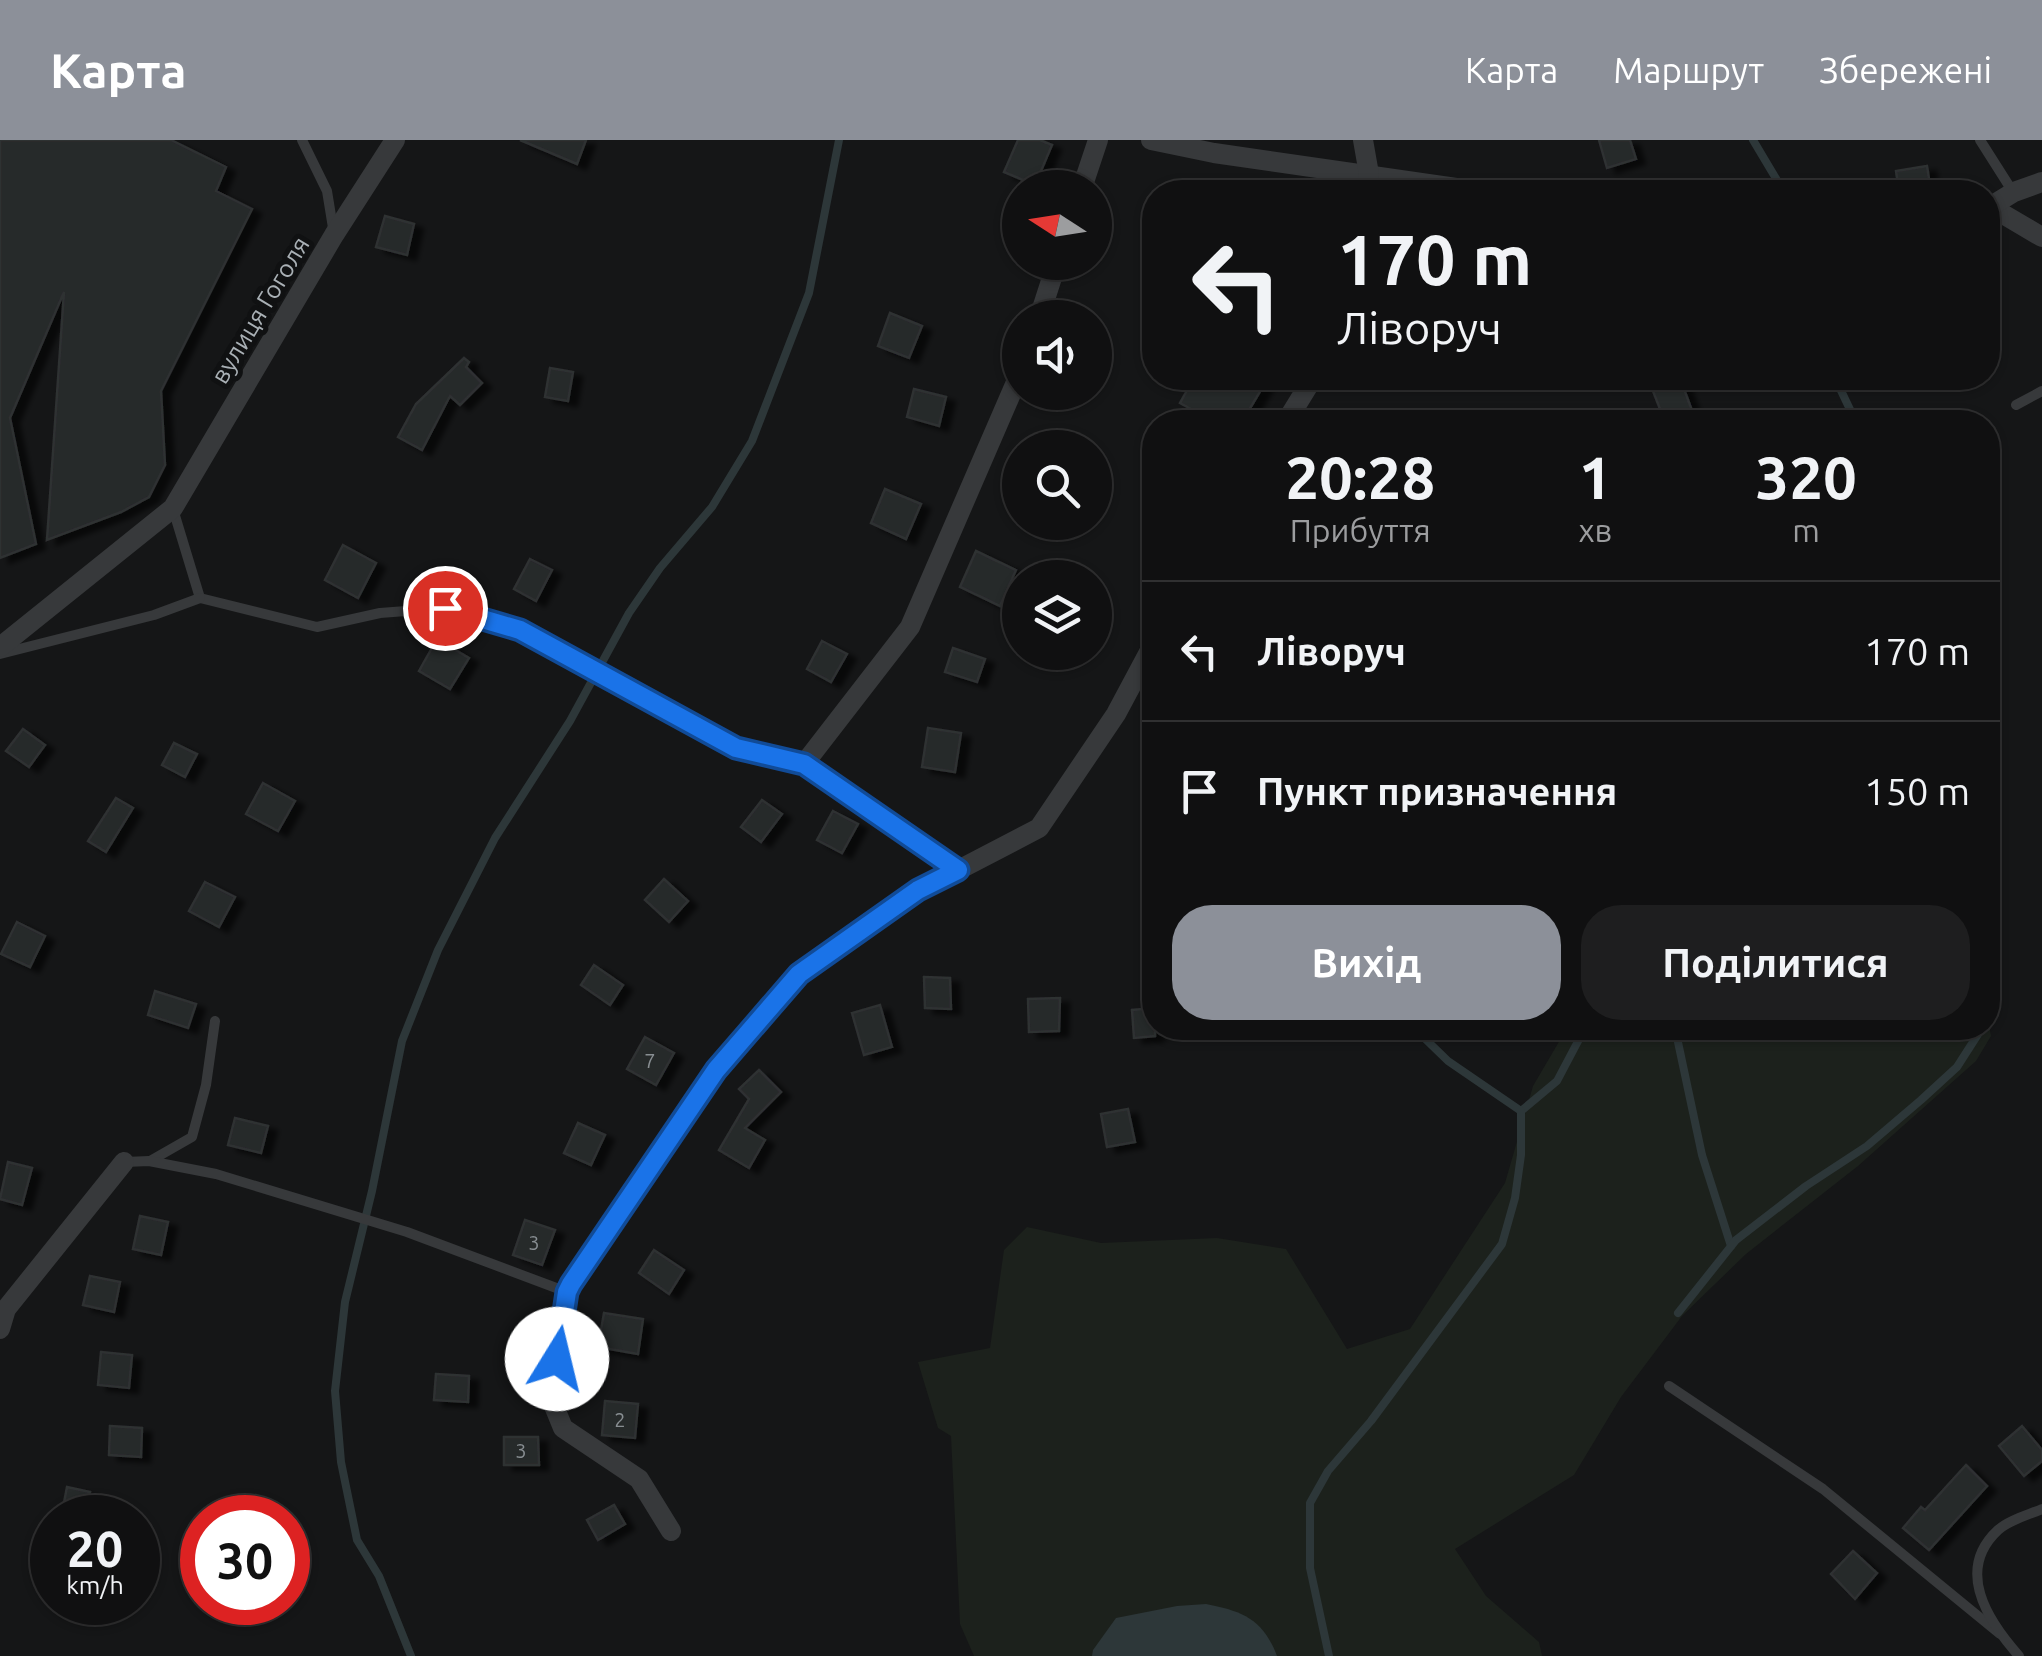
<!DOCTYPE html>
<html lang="uk">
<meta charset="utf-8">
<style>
:root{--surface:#101011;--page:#1e1e1f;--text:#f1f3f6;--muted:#9c9d9f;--line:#303031;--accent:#8c9099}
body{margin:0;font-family:Ubuntu,sans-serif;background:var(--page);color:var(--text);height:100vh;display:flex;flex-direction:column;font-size:38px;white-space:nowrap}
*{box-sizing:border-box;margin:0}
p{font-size:32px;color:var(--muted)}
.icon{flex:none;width:55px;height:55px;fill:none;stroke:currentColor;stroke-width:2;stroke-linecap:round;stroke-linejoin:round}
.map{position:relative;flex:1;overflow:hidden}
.sheet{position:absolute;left:1142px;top:270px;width:858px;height:630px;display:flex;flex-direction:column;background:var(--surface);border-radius:40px;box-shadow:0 2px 8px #0004,0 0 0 2px var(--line)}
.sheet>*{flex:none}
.hud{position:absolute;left:1142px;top:40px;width:858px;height:210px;border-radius:40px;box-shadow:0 2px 8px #0004,0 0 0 2px var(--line);background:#101011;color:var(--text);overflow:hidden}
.needle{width:65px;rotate:282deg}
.buttons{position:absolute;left:1002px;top:30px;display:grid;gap:20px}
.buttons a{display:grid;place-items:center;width:110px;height:110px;border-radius:50%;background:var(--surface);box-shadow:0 2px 8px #0004,0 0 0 2px var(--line);font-size:50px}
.speed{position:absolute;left:30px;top:1355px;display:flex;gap:20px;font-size:50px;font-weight:700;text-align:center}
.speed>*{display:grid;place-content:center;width:130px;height:130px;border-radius:50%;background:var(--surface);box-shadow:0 2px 8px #0004,0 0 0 2px var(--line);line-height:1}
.speed small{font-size:25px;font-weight:400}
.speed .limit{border:15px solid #d22;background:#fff;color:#111}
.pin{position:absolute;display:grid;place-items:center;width:85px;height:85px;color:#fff;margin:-42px;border:5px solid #fff;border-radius:50%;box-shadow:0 2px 10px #0007}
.me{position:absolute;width:110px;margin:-55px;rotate:9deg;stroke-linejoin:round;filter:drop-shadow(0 0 8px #0008)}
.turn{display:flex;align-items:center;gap:35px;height:210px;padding:0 30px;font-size:45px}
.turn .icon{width:130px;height:130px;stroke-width:2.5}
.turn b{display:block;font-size:70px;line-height:85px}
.eta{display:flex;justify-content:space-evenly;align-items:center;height:170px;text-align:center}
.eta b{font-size:60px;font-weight:700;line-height:70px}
.primary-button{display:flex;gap:20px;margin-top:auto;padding:20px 30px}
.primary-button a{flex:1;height:115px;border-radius:40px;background:var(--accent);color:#fff;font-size:40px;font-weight:700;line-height:115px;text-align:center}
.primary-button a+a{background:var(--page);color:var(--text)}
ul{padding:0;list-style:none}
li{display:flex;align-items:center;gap:30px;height:140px;padding:0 30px;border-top:2px solid var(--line)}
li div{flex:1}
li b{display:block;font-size:38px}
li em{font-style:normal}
header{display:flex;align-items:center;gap:60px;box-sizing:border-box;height:140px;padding:0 50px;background:var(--accent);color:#fff}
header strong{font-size:48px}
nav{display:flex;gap:55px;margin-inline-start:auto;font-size:35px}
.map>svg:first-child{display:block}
</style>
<header>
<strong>Карта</strong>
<nav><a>Карта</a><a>Маршрут</a><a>Збережені</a></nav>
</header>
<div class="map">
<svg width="2042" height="1516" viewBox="0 0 2042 1516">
<defs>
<filter id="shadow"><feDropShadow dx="9" dy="5" stdDeviation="2.5" flood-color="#0009"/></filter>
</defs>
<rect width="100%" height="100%" fill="#151617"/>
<polygon fill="#1c211c" points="1988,879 1991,896 1976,921 1858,1026 1746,1114 1682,1176 1621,1257 1574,1335 1455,1409 1486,1456 1539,1502 1542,1516 974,1516 960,1484 951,1296 938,1288 918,1222 990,1208 1004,1110 1027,1087 1101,1103 1217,1098 1286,1109 1347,1209 1410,1189 1505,1043 1533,946 1567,888 1988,888"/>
<path fill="#2d3739" d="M1206 1464C1242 1471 1263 1479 1277 1516H1092L1093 1510 1116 1478 1177 1466Z"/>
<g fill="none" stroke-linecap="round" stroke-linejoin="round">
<g stroke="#2d3739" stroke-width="8">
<polyline points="1753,0 1784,52"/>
<polyline points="1835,238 1856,282"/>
<polyline points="1675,888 1702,1015 1731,1106"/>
<polyline points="1521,971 1557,941 1585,888"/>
<polyline points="1678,1173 1736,1100 1806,1046 1867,1006 1921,960 1957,927 1982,888"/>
<polyline points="411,1516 379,1436 357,1400 341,1322 335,1251 345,1162 372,1051 402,901 438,810 495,698 570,581 629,473 660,428 712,367 752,301 809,153 839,0"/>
<polyline points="1329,1516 1310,1428 1310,1363 1328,1331 1371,1281 1502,1104 1515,1058 1521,1015 1521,971 1448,921 1414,888"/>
</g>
</g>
<g fill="#28292b" stroke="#2f3032" stroke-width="2.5" filter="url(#shadow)">
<polygon points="0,0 171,0 226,27 216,51 252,69 161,251 165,325 149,357 121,372 47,400 64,152 10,278 36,404 0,418"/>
<polygon points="520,0 586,0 577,24"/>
<polygon points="1018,0 1040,0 1052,5 1035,45 1004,32"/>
<polygon points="1599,0 1630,0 1636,19 1607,28"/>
<polygon points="1927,26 1931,52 1899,52 1896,31"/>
<polygon points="385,76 414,84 407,115 376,107"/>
<polygon points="890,173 922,186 909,218 878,206"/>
<polygon points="464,218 469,222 466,227 482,243 460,265 450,256 422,310 398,297 416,264"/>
<polygon points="550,228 573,232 568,261 545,257"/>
<polygon points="1194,238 1268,238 1242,282 1215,282 1180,263"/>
<polygon points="1681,241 1694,276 1676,282 1665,282 1653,251"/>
<polygon points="914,249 946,257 939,286 907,277"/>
<polygon points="885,349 921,364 906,399 871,383"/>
<polygon points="343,405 376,423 358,458 325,440"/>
<polygon points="976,411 1016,430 1000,466 960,447"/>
<polygon points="530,419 552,430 536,461 514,449"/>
<polygon points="437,499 469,518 450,549 419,531"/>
<polygon points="822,501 847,514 831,542 807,529"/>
<polygon points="953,508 985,519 977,542 945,532"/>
<polygon points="928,588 961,593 955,632 922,627"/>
<polygon points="23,589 45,605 29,627 6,611"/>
<polygon points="174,603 197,614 185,637 162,625"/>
<polygon points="263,643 295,661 278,691 246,674"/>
<polygon points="116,658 133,668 106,712 88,701"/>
<polygon points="762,660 782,674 761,702 741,687"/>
<polygon points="833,671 858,684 842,713 817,700"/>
<polygon points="664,739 688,761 669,782 645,760"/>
<polygon points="205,742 235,757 219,787 189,771"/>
<polygon points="17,782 45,796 30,827 1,814"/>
<polygon points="594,825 623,845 610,865 581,845"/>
<polygon points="924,837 950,838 951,869 925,868"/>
<polygon points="155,851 196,864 188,888 148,875"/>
<polygon points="1060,858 1059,891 1029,892 1028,859"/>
<polygon points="880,865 892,907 864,915 852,873"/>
<polygon points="1155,868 1155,896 1134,898 1132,870"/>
<polygon points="645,897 674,913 656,945 627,929"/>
<polygon points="759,930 781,952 745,988 765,1000 749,1028 719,1010 749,959 739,949"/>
<polygon points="1128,969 1135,1002 1107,1007 1101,974"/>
<polygon points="235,978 268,986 261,1013 228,1005"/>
<polygon points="578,983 605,995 591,1025 564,1013"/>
<polygon points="8,1022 32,1028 22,1065 0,1059"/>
<polygon points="140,1076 168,1082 161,1115 133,1109"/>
<polygon points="525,1080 555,1090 542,1125 513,1115"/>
<polygon points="654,1110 684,1130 669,1154 639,1133"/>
<polygon points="90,1136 120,1142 114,1172 83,1165"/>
<polygon points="604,1173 643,1179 638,1214 598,1207"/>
<polygon points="101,1212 132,1215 129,1248 98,1245"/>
<polygon points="436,1234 469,1236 468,1262 434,1260"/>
<polygon points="605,1261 638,1264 635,1298 602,1295"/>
<polygon points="110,1286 142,1288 141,1317 109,1315"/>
<polygon points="2022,1286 2042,1310 2042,1321 2024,1336 1999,1306"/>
<polygon points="504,1297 538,1297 539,1325 504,1325"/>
<polygon points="1966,1325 1987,1346 1929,1410 1903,1388 1921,1367 1925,1370"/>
<polygon points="67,1347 90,1352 84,1378 61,1378"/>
<polygon points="614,1365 625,1384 598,1400 587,1380"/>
<polygon points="1853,1411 1877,1433 1855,1459 1831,1434"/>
</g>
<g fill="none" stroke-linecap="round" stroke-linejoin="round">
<g stroke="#37393b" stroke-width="10">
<polyline points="302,0 327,51 334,94"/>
<polyline points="1980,0 2013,52"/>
<polyline points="2016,265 2042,251"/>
<polyline points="173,369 200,458 317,487 380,473 445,468 519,490 736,608 804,624 957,729"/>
<polyline points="0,514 154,475 200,458"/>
<polyline points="150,1021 192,997 206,945 215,881"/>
<polyline points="125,1022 149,1021 216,1034 407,1092 567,1152"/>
<polyline points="1669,1246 1823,1349 2000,1494"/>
<path d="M2019 1516C1987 1480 1955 1430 1998 1390 2009 1380 2028 1375 2042 1369"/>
</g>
<g stroke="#37393b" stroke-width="20">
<polyline points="1151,0 1214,13 1484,52"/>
<polyline points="1363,0 1369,34 1366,52"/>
<polyline points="1082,48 1098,0"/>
<polyline points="1991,67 2042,97"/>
<polyline points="1988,68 2014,52 2042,42"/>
<polyline points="1039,178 1057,122"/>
<polyline points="1286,282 1313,238"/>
<polyline points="0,507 173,368 334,95 395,0"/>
<polyline points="804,624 910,487 1020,233"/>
<polyline points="0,1189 6,1169 124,1022"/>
<polyline points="671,1391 639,1339 563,1288 554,1266 567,1152 642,1036 716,931 799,834 918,751 1039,688 1116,574 1155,501"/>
</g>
</g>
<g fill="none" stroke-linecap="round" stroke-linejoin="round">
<g stroke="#114b97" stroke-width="25">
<polyline id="route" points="445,468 520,490 736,608 804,624 958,730 918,750 799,834 716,930 571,1144 567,1152 557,1219"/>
</g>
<use href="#route" stroke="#1a73e8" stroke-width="18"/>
</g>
<g text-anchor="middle" stroke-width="10" stroke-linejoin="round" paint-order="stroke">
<g font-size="20" fill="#888e92">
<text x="650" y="928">7</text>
<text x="534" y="1110">3</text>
<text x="620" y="1287">2</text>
<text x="521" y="1318">3</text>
</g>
<g font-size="25" fill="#a9b0b5" stroke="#101112">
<text transform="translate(260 170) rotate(-59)" y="9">вулиця Гоголя</text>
</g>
</g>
</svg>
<div class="buttons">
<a><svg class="needle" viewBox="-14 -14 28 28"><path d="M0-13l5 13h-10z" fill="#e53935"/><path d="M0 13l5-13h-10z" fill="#9c9d9f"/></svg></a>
<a><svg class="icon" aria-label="sound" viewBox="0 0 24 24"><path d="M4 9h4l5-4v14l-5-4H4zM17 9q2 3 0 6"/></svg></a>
<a><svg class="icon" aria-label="search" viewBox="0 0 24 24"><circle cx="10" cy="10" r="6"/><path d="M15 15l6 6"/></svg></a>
<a><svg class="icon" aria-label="layers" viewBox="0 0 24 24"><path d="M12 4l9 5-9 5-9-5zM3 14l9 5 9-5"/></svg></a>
</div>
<div class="speed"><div>20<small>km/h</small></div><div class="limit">30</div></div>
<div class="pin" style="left:445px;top:468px;background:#d93025"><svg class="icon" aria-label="arrive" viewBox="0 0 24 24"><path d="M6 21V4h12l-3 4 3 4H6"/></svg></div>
<svg class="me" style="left:557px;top:1219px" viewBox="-20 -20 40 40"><circle r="19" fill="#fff"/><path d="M0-13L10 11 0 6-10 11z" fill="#1a73e8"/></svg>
<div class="hud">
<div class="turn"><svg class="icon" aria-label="left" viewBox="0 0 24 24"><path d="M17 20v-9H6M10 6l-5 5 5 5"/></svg><div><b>170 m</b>Ліворуч</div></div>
</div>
<section class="sheet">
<div class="eta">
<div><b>20:28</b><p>Прибуття</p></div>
<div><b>1</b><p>хв</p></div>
<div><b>320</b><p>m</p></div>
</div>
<ul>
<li><svg class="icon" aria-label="left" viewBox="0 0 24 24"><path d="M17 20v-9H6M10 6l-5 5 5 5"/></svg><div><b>Ліворуч</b></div><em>170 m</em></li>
<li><svg class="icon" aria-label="arrive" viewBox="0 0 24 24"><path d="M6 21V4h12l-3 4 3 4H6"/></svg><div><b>Пункт призначення</b></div><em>150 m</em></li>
</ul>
<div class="primary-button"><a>Вихід</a><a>Поділитися</a></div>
</section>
</div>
